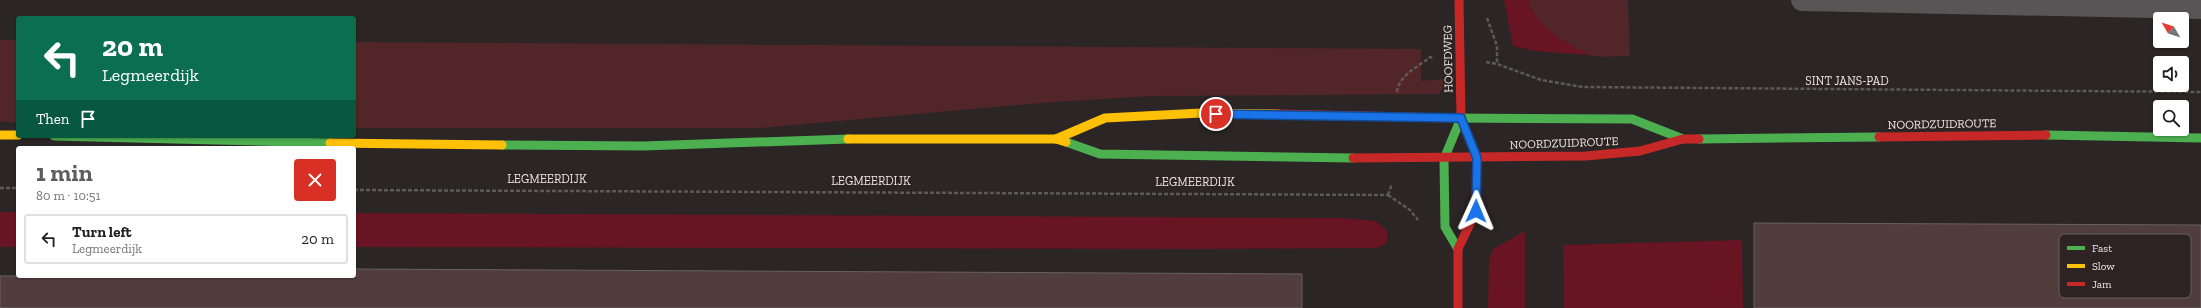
<!DOCTYPE html>
<meta charset="utf-8">
<style>
:root{--surface:#fff;--page:#f2f2f2;--text:#202124;--muted:#757577;--line:#e0e0e0;--accent:#5e5c5d}
body{margin:0;font-family:"Zilla Slab",serif;background:var(--page);color:var(--text);height:100vh;display:flex;flex-direction:column;font-size:15px;white-space:nowrap}
*{box-sizing:border-box;margin:0}
p{font-size:13px;color:var(--muted)}
.icon{flex:none;width:22px;height:22px;fill:none;stroke:currentColor;stroke-width:2;stroke-linecap:round;stroke-linejoin:round}
.map{position:relative;flex:1;overflow:hidden}
.drawer{position:absolute;left:16px;top:146px;width:340px;height:132px;display:flex;flex-direction:column;background:var(--surface);border-radius:4px;box-shadow:0 1px 3px #0004}
.drawer>*{flex:none}
.hud{position:absolute;left:16px;top:16px;width:340px;height:122px;border-radius:4px;box-shadow:0 1px 3px #0004;background:#0b6e4f;color:#fff;overflow:hidden}
.needle{width:26px;rotate:309deg}
.buttons{position:absolute;left:2153px;top:12px;display:grid;gap:8px}
.buttons a{display:grid;place-items:center;width:36px;height:36px;border-radius:4px;background:var(--surface);box-shadow:0 1px 3px #0004;font-size:20px}
.pin{position:absolute;display:grid;place-items:center;width:34px;height:34px;color:#fff;margin:-17px;border:2px solid #fff;border-radius:50%;box-shadow:0 1px 4px #0007}
.me{position:absolute;width:44px;margin:-22px;rotate:1deg;stroke-linejoin:round;filter:drop-shadow(0 0 3px #0008)}
.turn{display:flex;align-items:center;gap:14px;height:84px;padding:0 20px;font-size:18px}
.turn .icon{width:52px;height:52px;stroke-width:2.5}
.turn b{display:block;font-size:28px;line-height:34px}
.then{display:flex;align-items:center;height:38px;padding:0 20px;background:#0003;gap:8px;font-size:15px}
.round{display:grid;place-items:center;flex:none;width:42px;height:42px;border-radius:4px;background:var(--page)}
.headline{display:flex;align-items:center;justify-content:space-between;height:68px;padding:0 20px}
h1{font-size:24px;font-weight:700;line-height:30px;color:var(--accent)}
ul{padding:0;list-style:none}
li{display:flex;align-items:center;gap:12px;height:50px;margin:0 8px 6px;padding:0 12px;border:2px solid var(--line);border-radius:4px}
li div{flex:1}
li b{display:block;font-size:15px}
li em{font-style:normal}
.map>svg:first-child{display:block}
</style>
<div class="map">
<svg width="2201" height="308" viewBox="0 0 2201 308">
<rect width="100%" height="100%" fill="#2b2525"/>
<g fill="#522528">
<path d="M1528 0H1628L1630 56C1617 56 1601 58 1589 55 1565 48 1535 24 1528 0Z"/>
<polygon points="0,40 18,40 18,123 0,121"/>
<polygon points="354,42 1421,49 1421,81 1443,79 1443,87 1439,94 1152,96 1041,103 760,128 354,128"/>
</g>
<g fill="#691422">
<path d="M1504 0H1528C1536 27 1566 44 1590 55L1535 51 1513 46Z"/>
<rect x="0" y="212" width="18" height="35"/>
<polygon points="354,213 1339,218 1376,221 1387,231 1387,243 1377,248 1194,249 354,247"/>
<polygon points="1525,231 1525,308 1488,308 1489,260 1493,249"/>
<polygon points="1742,240 1743,308 1564,308 1563,245"/>
</g>
<g fill="#513c3e" stroke="#676262">
<polygon points="1754,223 2201,225 2201,308 1754,308"/>
<polygon points="354,269 1302,274 1302,308 0,308 0,276 354,276"/>
</g>
<g fill="none" stroke-linecap="round" stroke-linejoin="round">
<g stroke="#5c5959" stroke-width="2.5" stroke-dasharray="4 2" stroke-linecap="butt">
<polyline points="1487,18 1497,46 1497,64"/>
<polyline points="1486,62 1497,64 1541,80 1583,87 2201,92"/>
<path d="M1397 92C1398 76 1418 67 1430 57L1433 58"/>
<polyline points="0,188 18,188"/>
<polyline points="354,190 1388,195"/>
<polyline points="1388,195 1392,184"/>
<polyline points="1388,195 1410,210 1418,220"/>
</g>
<polyline stroke="#575555" stroke-width="22" points="1802,0 2201,8"/>
<g stroke="#4caf50" stroke-width="9">
<polyline points="1450,118 1632,119 1683,139"/>
<polyline points="2046,135 2201,138"/>
<polyline points="54,136 330,143"/>
<polyline points="1699,139 1879,137"/>
<polyline points="1066,142 1100,154 1353,158"/>
<polyline points="502,145 643,146 848,139"/>
<polyline points="1458,249 1445,227 1444,159 1461,118"/>
</g>
<g stroke="#ffc107" stroke-width="9">
<polyline points="0,135 18,135"/>
<polyline points="848,139 1056,139 1066,142"/>
<polyline points="1056,139 1105,118 1201,113 1278,114"/>
<polyline points="330,143 502,145"/>
</g>
<g stroke="#c62828" stroke-width="9">
<polyline points="1278,114 1450,118"/>
<polyline points="1879,137 2046,135"/>
<polyline points="1353,158 1586,156 1640,151 1683,139 1699,139"/>
<polyline points="1458,308 1458,249 1476,211 1477,158 1461,118 1459,0"/>
</g>
</g>
<g fill="none" stroke-linecap="round" stroke-linejoin="round">
<g stroke="#114b97" stroke-width="10">
<polyline id="route" points="1216,114 1461,118 1477,158 1476,211"/>
</g>
<use href="#route" stroke="#1a73e8" stroke-width="7"/>
</g>
<g text-anchor="middle" stroke-width="3.5" stroke-linejoin="round" paint-order="stroke">
<g font-size="12" fill="#eee7e7" stroke="#2d2323">
<text transform="translate(1448 59) rotate(-91)" y="4">HOOFDWEG</text>
<text x="1847" y="85">SINT JANS-PAD</text>
<text transform="translate(1942 124) rotate(-1)" y="4">NOORDZUIDROUTE</text>
<text transform="translate(1564 143) rotate(-2)" y="4">NOORDZUIDROUTE</text>
<text x="547" y="183">LEGMEERDIJK</text>
<text x="871" y="185">LEGMEERDIJK</text>
<text x="1195" y="186">LEGMEERDIJK</text>
</g>
</g>
<rect x="2059" y="234" width="132" height="64" rx="6" fill="#2d2323" stroke="#675e5e" stroke-width="1"/>
<rect x="2067" y="246" width="18" height="4" fill="#4caf50"/>
<rect x="2067" y="264" width="18" height="4" fill="#ffc107"/>
<rect x="2067" y="282" width="18" height="4" fill="#c62828"/>
<g font-size="11" fill="#eee7e7">
<text x="2092" y="252">Fast</text>
<text x="2092" y="270">Slow</text>
<text x="2092" y="288">Jam</text>
</g>
</svg>
<div class="buttons">
<a><svg class="needle" viewBox="-14 -14 28 28"><path d="M0-13l5 13h-10z" fill="#e53935"/><path d="M0 13l5-13h-10z" fill="#757577"/></svg></a>
<a><svg class="icon" aria-label="sound" viewBox="0 0 24 24"><path d="M4 9h4l5-4v14l-5-4H4zM17 9q2 3 0 6"/></svg></a>
<a><svg class="icon" aria-label="search" viewBox="0 0 24 24"><circle cx="10" cy="10" r="6"/><path d="M15 15l6 6"/></svg></a>
</div>
<div class="pin" style="left:1216px;top:114px;background:#d93025"><svg class="icon" aria-label="arrive" viewBox="0 0 24 24"><path d="M6 21V4h12l-3 4 3 4H6"/></svg></div>
<svg class="me" style="left:1476px;top:211px" viewBox="-20 -20 40 40"><path d="M0-17L14 15 0 8-14 15z" fill="#1a73e8" stroke="#fff" stroke-width="4"/></svg>
<div class="hud">
<div class="turn"><svg class="icon" aria-label="left" viewBox="0 0 24 24"><path d="M17 20v-9H6M10 6l-5 5 5 5"/></svg><div><b>20 m</b>Legmeerdijk</div></div>
<div class="then">Then<svg class="icon" aria-label="arrive" viewBox="0 0 24 24"><path d="M6 21V4h12l-3 4 3 4H6"/></svg></div>
</div>
<section class="drawer">
<div class="headline"><div><h1>1 min</h1><p>80 m · 10:51</p></div><a class="round" style="background:#d93025;color:#fff"><svg class="icon" aria-label="close" viewBox="0 0 24 24"><path d="M6 6l12 12M18 6L6 18"/></svg></a></div>
<ul>
<li><svg class="icon" aria-label="left" viewBox="0 0 24 24"><path d="M17 20v-9H6M10 6l-5 5 5 5"/></svg><div><b>Turn left</b><p>Legmeerdijk</p></div><em>20 m</em></li>
</ul>
</section>
</div>
